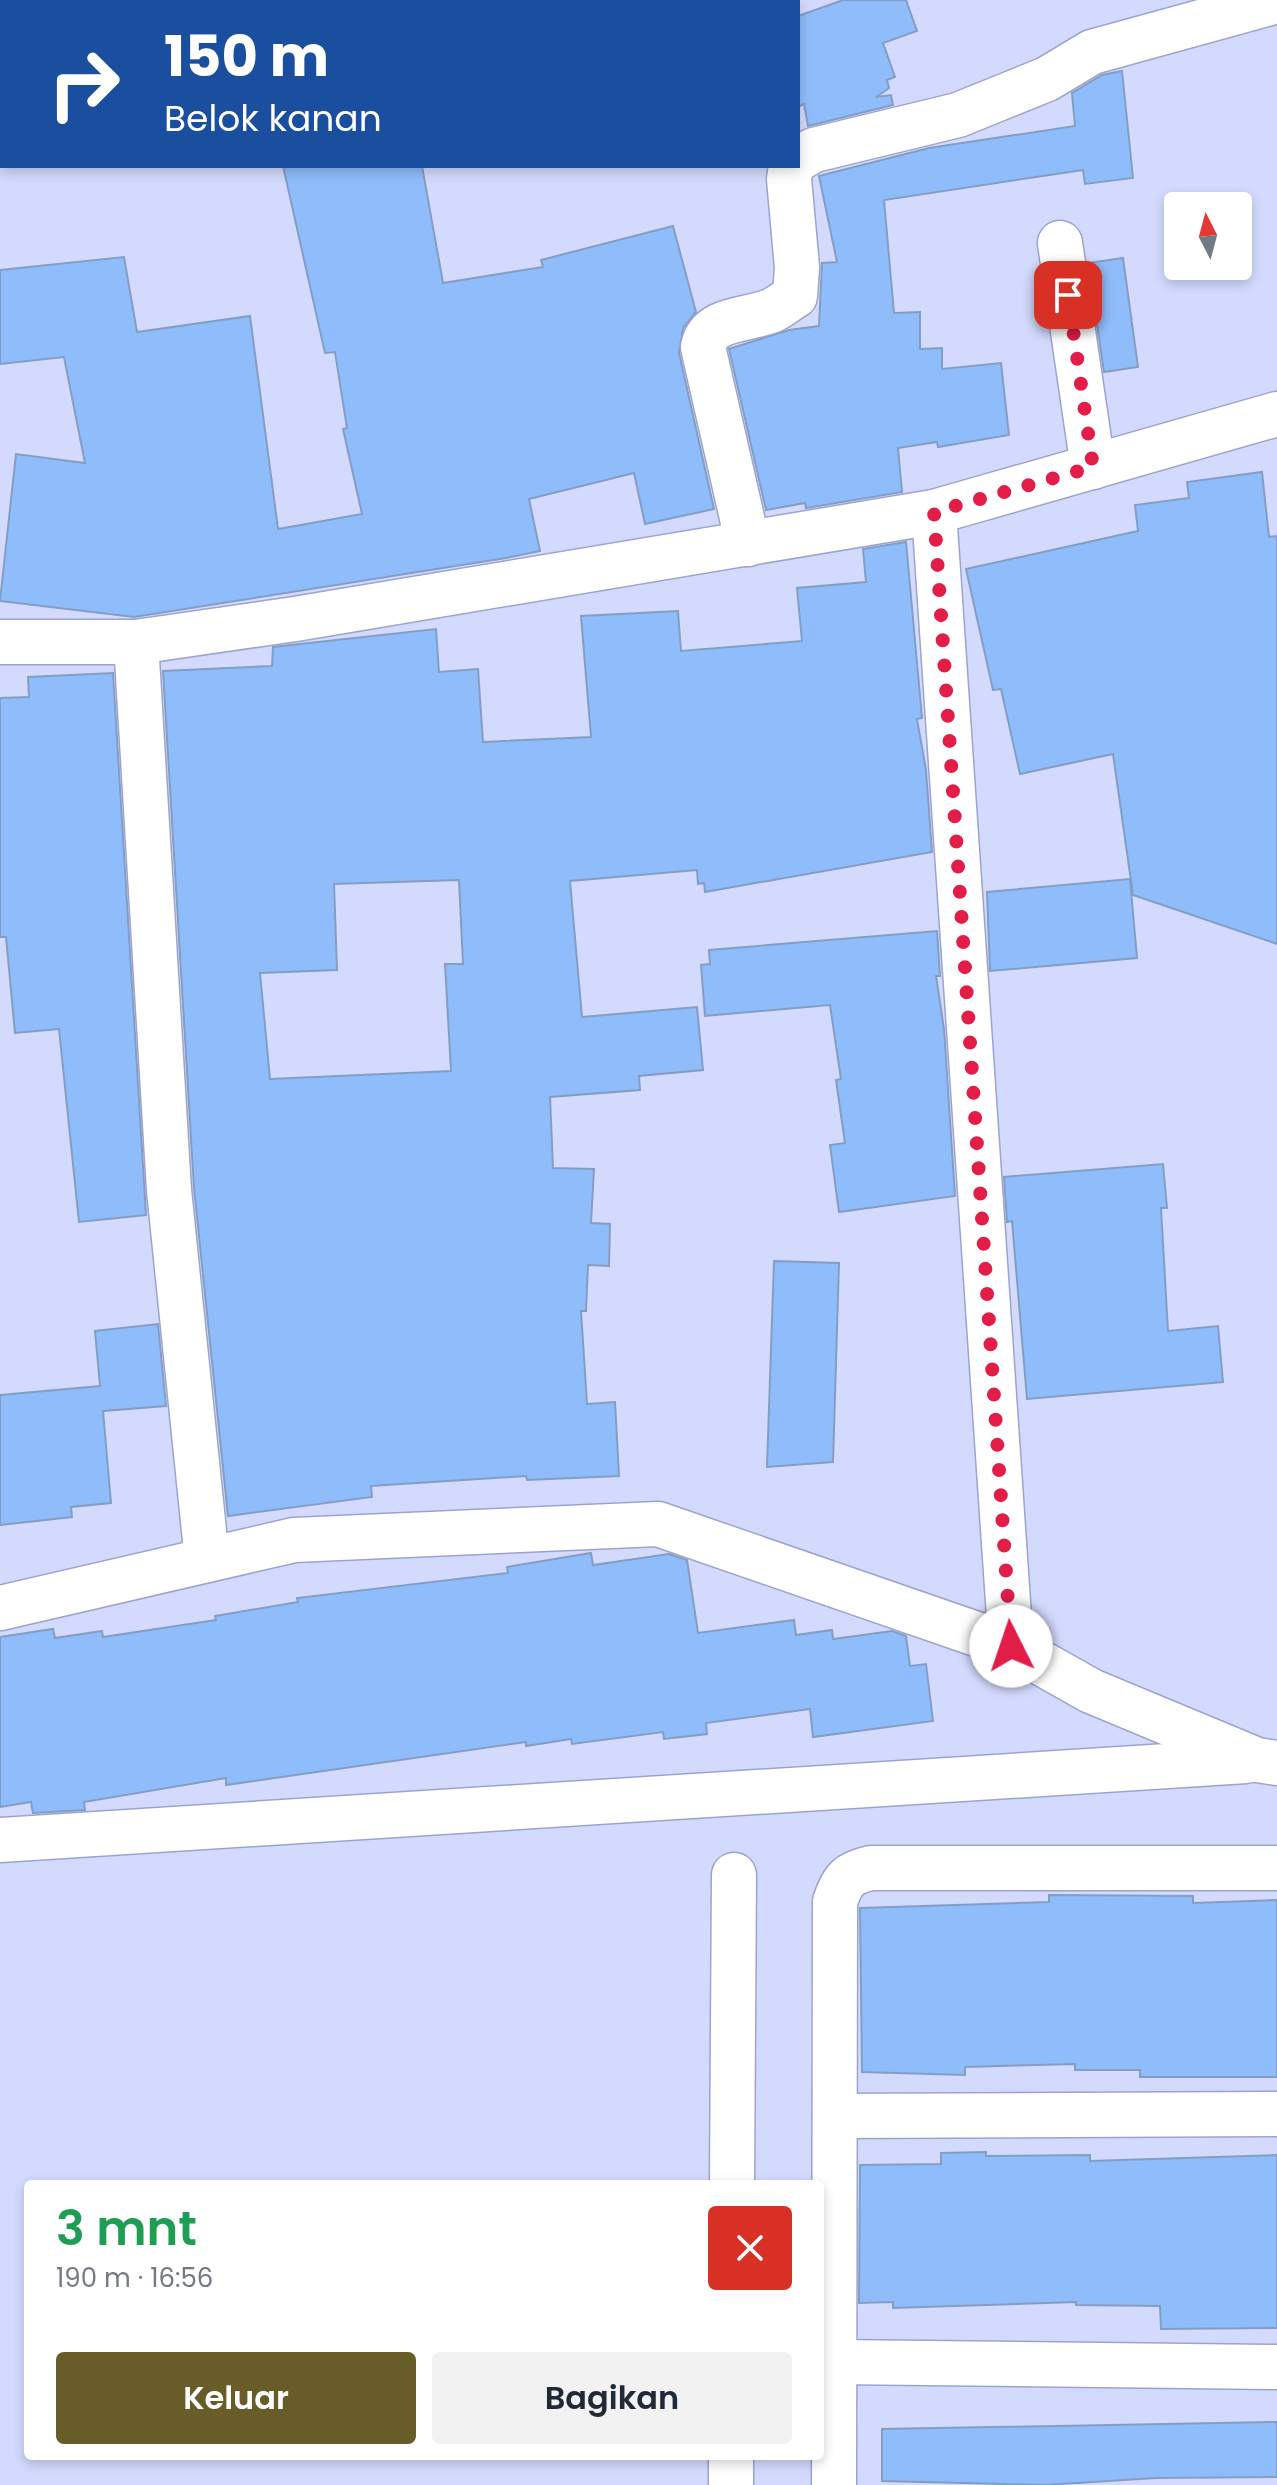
<!DOCTYPE html>
<html lang="id">
<meta charset="utf-8">
<style>
:root{--surface:#fff;--page:#f2f2f3;--text:#1f2937;--muted:#747a83;--accent:#685c29}
body{margin:0;font-family:Poppins,sans-serif;background:var(--page);color:var(--text);height:100vh;display:flex;flex-direction:column;font-size:30px;white-space:nowrap}
*{box-sizing:border-box;margin:0}
p{font-size:26px;color:var(--muted)}
.icon{flex:none;width:44px;height:44px;fill:none;stroke:currentColor;stroke-width:2;stroke-linecap:round;stroke-linejoin:round}
.map{position:relative;flex:1;overflow:hidden}
.side{position:absolute;left:24px;top:2180px;width:800px;height:280px;display:flex;flex-direction:column;background:var(--surface);border-radius:8px;box-shadow:0 4px 12px #0003}
.side>*{flex:none}
.guide{position:absolute;left:0px;top:0px;width:800px;height:168px;box-shadow:0 4px 12px #0003;background:#1a4fa0;color:#fff;overflow:hidden}
.needle{width:52px;rotate:354deg}
.buttons{position:absolute;left:1164px;top:192px;display:grid;gap:16px}
.buttons a{display:grid;place-items:center;width:88px;height:88px;border-radius:8px;background:var(--surface);box-shadow:0 4px 12px #0003;font-size:40px}
.pin{position:absolute;display:grid;place-items:center;width:68px;height:68px;color:#fff;margin:-34px;border-radius:16px;box-shadow:0 4px 12px #0006}
.me{position:absolute;width:88px;margin:-44px;rotate:356deg;stroke-linejoin:round;filter:drop-shadow(0 0 6px #0008)}
.turn{display:flex;align-items:center;gap:28px;height:168px;padding:0 32px;font-size:36px}
.turn .icon{width:104px;height:104px;stroke-width:2.5}
.turn b{display:block;font-size:56px;line-height:68px}
.round{display:grid;place-items:center;flex:none;width:84px;height:84px;border-radius:8px;background:var(--page)}
.summary{display:flex;align-items:center;justify-content:space-between;height:136px;padding:0 32px}
h1{font-size:48px;font-weight:600;line-height:60px;color:#1e9e55}
.button{display:flex;gap:16px;margin-top:auto;padding:16px 32px}
.button a{flex:1;height:92px;border-radius:8px;background:var(--accent);color:#fff;font-size:32px;font-weight:600;line-height:92px;text-align:center}
.button a+a{background:var(--page);color:var(--text)}
.map>svg:first-child{display:block}
</style>
<div class="map">
<svg width="1277" height="2485" viewBox="0 0 1277 2485">
<rect width="100%" height="100%" fill="#d4dafe"/>
<g fill="#8fbdfc" stroke="#849ec3" stroke-width="2" fill-rule="evenodd">
<polygon points="843,0 906,0 917,31 883,43 895,77 887,80 889,88 876,97 891,95 893,105 808,126 804,104 798,107 798,16"/>
<polygon points="1122,71 1133,178 1085,184 1083,170 884,200 894,313 920,312 920,349 942,348 942,369 1001,363 1009,435 938,447 937,442 898,448 902,492 806,508 805,503 766,510 729,349 789,330 819,326 822,263 837,262 819,176 929,148 1075,126 1072,93 1102,75"/>
<polygon points="283,166 422,166 443,283 543,267 541,260 673,226 696,312 683,328 679,353 714,509 645,524 634,473 529,499 540,551 506,558 134,617 0,601 16,454 85,463 64,357 0,364 0,270 124,257 137,332 250,316 278,529 362,514 343,429 347,428 335,352 325,353"/>
<polygon points="1123,258 1138,367 1104,372 1088,263"/>
<polygon points="1262,472 1269,537 1277,536 1277,944 1133,895 1113,754 1020,774 1001,689 993,690 966,569 1138,531 1135,505 1189,498 1187,482"/>
<path d="M906 542 922 718 917 719 926 770 932 852 705 892 704 883 698 884 697 870 570 881 582 1017 697 1007 703 1070 639 1076 640 1090 550 1097 553 1168 594 1169 591 1223 610 1224 609 1266 588 1265 586 1311H581L587 1404 615 1402 619 1476 527 1480 526 1476 371 1486 372 1497 228 1516 194 1188 163 671 272 666 273 647 436 629 439 672 478 669 483 742 591 737 581 616 678 611 681 651 802 641 797 588 866 582 863 549ZM459 880 463 964H445L451 1071 270 1079 260 973 337 970 334 884Z"/>
<polygon points="113,673 146,1215 79,1222 59,1029 15,1033 6,937 0,937 0,698 29,697 28,677"/>
<polygon points="1130,879 1137,958 990,971 987,892"/>
<polygon points="937,931 940,976 936,976 944,1029 955,1196 839,1212 830,1145 845,1143 836,1080 841,1079 830,1005 705,1016 701,965 710,964 709,950"/>
<polygon points="1163,1164 1167,1208 1161,1208 1168,1331 1218,1326 1223,1382 1027,1399 1012,1221 1007,1222 1004,1177"/>
<polygon points="774,1261 839,1263 833,1462 767,1467"/>
<polygon points="158,1324 166,1406 103,1411 111,1503 71,1507 72,1517 0,1525 0,1395 100,1386 95,1331"/>
<polygon points="591,1553 593,1565 669,1554 687,1560 698,1633 794,1620 796,1635 832,1630 833,1639 892,1631 906,1636 910,1666 926,1664 933,1721 813,1737 810,1709 706,1723 707,1734 664,1739 663,1732 572,1744 571,1739 526,1746 526,1742 226,1785 226,1778 84,1802 85,1810 33,1813 31,1802 0,1807 0,1637 53,1629 55,1638 102,1631 103,1637 216,1620 215,1616 298,1602 297,1598 508,1573 507,1567"/>
<polygon points="1049,1895 1193,1896 1193,1903 1277,1900 1277,2077 1140,2077 1140,2070 1075,2070 1075,2064 965,2067 965,2075 862,2072 860,1908 1049,1902"/>
<polygon points="986,2152 986,2156 1090,2155 1090,2161 1277,2155 1277,2328 1161,2329 1160,2306 1076,2305 1076,2302 893,2308 893,2302 859,2303 860,2165 941,2164 941,2153"/>
<polygon points="1277,2422 1277,2477 1156,2478 1045,2485 882,2481 882,2429"/>
</g>
<g fill="none" stroke-linecap="round" stroke-linejoin="round">
<g stroke="#9ca4ce" stroke-width="47">
<g id="minor">
<polyline points="798,159 814,150 958,115 1047,79 1092,52 1277,1"/>
<polyline points="1060,243 1093,467"/>
<polyline points="934,512 1011,1646"/>
<path d="M748 544 703 347C709 316 749 321 773 310 781 306 788 300 795 296L797 267 789 179 791 166"/>
<polyline points="0,642 136,642 295,619 934,512 1277,414"/>
<polyline points="136,642 169,1190 207,1560"/>
<polyline points="0,1608 294,1540 658,1524 1011,1646 1091,1691 1257,1760 1277,1763"/>
<polyline points="0,1840 1246,1761"/>
<polyline points="835,2116 1277,2114"/>
<polyline points="732,2184 734,1875"/>
<polyline points="834,2362 1277,2367"/>
<polyline points="731,2485 731,2456"/>
<path d="M834 2485 835 1902C842 1880 848 1873 871 1868H1277"/>
</g>
</g>
<use href="#minor" stroke="#fff" stroke-width="44"/>
</g>
<g fill="none" stroke-linecap="round" stroke-linejoin="round">
<polyline stroke="#e11d48" stroke-width="14" stroke-dasharray="0 25.2" points="1011,1646 934,512 1093,467 1068,295"/>
</g>
</svg>
<div class="buttons">
<a><svg class="needle" viewBox="-14 -14 28 28"><path d="M0-13l5 13h-10z" fill="#e53935"/><path d="M0 13l5-13h-10z" fill="#747a83"/></svg></a>
</div>
<div class="pin" style="left:1068px;top:295px;background:#d93025"><svg class="icon" aria-label="arrive" viewBox="0 0 24 24"><path d="M6 21V4h12l-3 4 3 4H6"/></svg></div>
<svg class="me" style="left:1011px;top:1646px" viewBox="-20 -20 40 40"><circle r="19" fill="#fff"/><path d="M0-13L10 11 0 6-10 11z" fill="#e11d48"/></svg>
<div class="guide">
<div class="turn"><svg class="icon" aria-label="right" viewBox="0 0 24 24"><path d="M7 20v-9h11M14 6l5 5-5 5"/></svg><div><b>150 m</b>Belok kanan</div></div>
</div>
<section class="side">
<div class="summary"><div><h1>3 mnt</h1><p>190 m · 16:56</p></div><a class="round" style="background:#d93025;color:#fff"><svg class="icon" aria-label="close" viewBox="0 0 24 24"><path d="M6 6l12 12M18 6L6 18"/></svg></a></div>
<div class="button"><a>Keluar</a><a>Bagikan</a></div>
</section>
</div>
